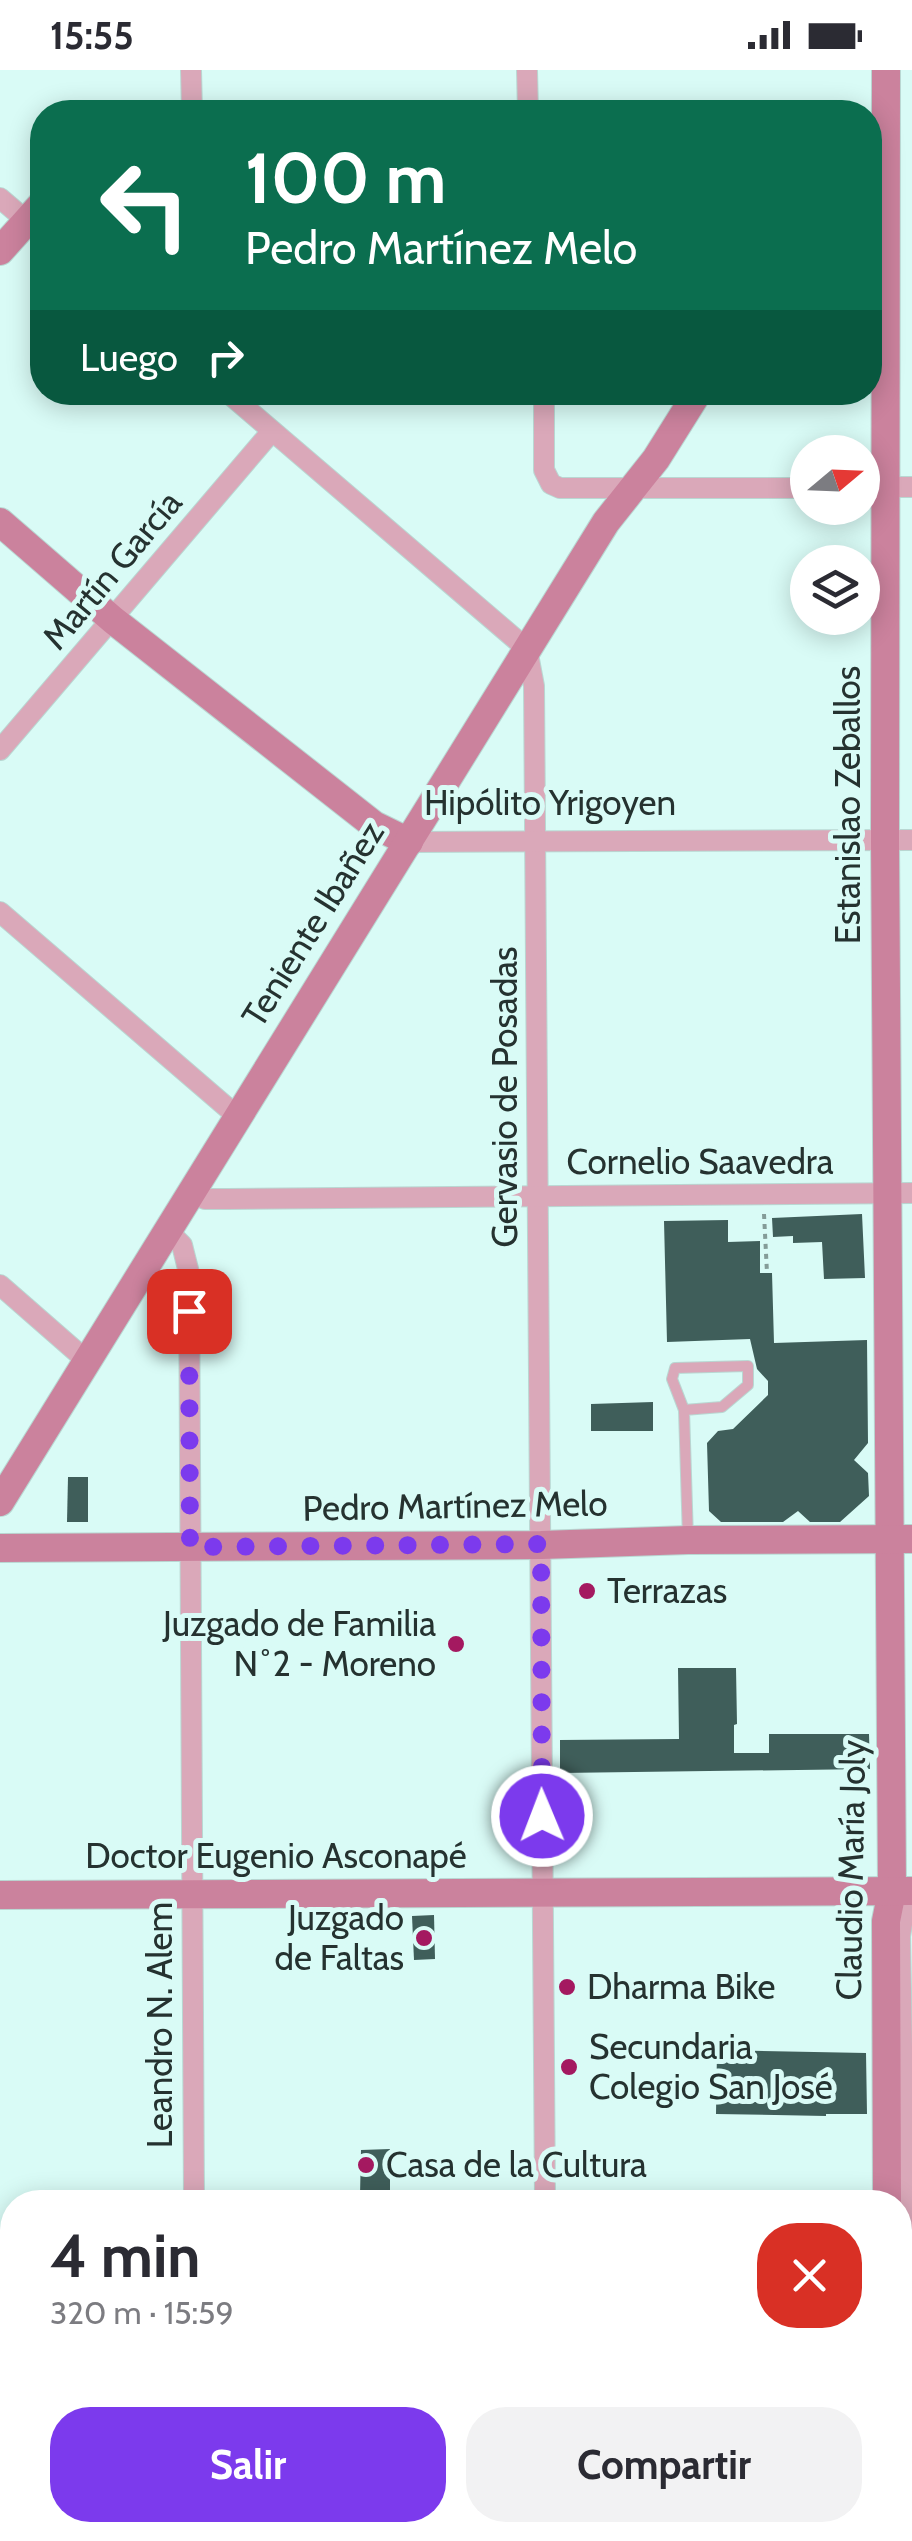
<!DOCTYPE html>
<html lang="es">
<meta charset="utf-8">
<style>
:root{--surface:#fff;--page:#f2f2f3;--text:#2b2b33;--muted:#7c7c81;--accent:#7c3aed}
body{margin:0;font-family:Cabin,sans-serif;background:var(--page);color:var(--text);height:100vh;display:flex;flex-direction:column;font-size:38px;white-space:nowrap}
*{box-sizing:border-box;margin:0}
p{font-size:32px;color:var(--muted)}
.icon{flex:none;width:55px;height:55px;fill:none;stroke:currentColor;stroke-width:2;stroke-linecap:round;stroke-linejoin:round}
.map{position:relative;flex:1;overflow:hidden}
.panel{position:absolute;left:0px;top:2120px;width:912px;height:352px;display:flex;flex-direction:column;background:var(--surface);border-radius:40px 40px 0 0;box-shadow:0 5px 25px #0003}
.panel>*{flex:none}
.top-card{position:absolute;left:30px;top:30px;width:852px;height:305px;border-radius:40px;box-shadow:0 5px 25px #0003;background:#0b6e4f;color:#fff;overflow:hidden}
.needle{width:65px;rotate:71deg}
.tools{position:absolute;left:790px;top:365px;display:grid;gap:20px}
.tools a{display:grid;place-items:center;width:90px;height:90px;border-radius:50%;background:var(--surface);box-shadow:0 5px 25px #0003;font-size:50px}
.pin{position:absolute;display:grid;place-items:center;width:85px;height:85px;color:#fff;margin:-42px;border-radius:20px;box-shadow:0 5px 15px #0006}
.me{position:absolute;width:110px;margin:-55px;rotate:359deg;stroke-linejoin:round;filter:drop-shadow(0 0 8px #0008)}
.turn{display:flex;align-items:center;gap:35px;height:210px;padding:0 50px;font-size:45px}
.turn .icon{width:130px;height:130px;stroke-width:2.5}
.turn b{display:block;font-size:70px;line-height:85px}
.then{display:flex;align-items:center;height:95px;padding:0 50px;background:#0003;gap:20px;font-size:38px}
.round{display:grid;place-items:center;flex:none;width:105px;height:105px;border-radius:40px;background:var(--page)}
.overview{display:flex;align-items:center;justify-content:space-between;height:170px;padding:0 50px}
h1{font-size:60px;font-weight:700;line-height:75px}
.button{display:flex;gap:20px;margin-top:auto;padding:20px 50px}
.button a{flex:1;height:115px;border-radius:40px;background:var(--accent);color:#fff;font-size:40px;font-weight:700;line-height:115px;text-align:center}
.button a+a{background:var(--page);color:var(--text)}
.status{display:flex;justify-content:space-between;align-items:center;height:70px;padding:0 50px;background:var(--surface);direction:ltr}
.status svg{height:28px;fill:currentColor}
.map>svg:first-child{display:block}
</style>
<div class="status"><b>15:55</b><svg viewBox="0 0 49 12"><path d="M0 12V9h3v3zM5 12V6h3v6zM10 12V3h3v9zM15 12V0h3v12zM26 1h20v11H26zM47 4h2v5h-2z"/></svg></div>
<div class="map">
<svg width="912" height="2471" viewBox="0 0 912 2471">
<rect width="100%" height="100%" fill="#d9fbf6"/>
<g fill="#3f5e5a">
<polygon points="862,1144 865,1208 824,1209 822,1172 793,1173 793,1166 773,1167 772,1148"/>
<polygon points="728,1150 728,1172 760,1171 760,1203 772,1203 774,1273 867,1270 868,1373 854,1390 868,1403 869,1426 840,1452 810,1452 798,1441 783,1452 721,1452 709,1441 707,1373 718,1361 733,1359 768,1325 768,1311 757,1299 750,1269 667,1272 664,1151"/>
<polygon points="653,1332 653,1361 591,1361 591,1334"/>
<polygon points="68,1407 88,1407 88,1452 67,1452"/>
<polygon points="678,1598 736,1598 737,1654 734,1655 734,1683 769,1683 769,1664 869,1664 870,1699 560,1703 560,1670 679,1669"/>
<polygon points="434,1845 435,1889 414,1890 412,1846"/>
<polygon points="717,1980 866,1983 867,2044 826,2044 826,2046 716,2044"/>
<polygon points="390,2079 390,2132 371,2132 371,2125 360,2125 361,2080"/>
</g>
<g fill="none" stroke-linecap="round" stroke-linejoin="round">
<g stroke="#b9d7d2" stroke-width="12">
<polyline id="lane" points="684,1340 672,1309 675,1298 748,1296 748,1315 722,1337 684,1340 688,1469"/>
</g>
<g stroke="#b9d7d2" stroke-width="22">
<g id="street">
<polyline points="191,0 192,42"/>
<polyline points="527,0 528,42"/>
<polyline points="0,128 42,164"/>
<polyline points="227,322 527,579 534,616 545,2132"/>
<polyline points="544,322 544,400 551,414 560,418 808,418"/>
<polyline points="862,417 912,417"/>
<polyline points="0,680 272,361"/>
<polyline points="409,772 912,770"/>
<polyline points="0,842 238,1047"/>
<polyline points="190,1122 205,1129 227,1129 912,1123"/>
<polyline points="167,1160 182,1175 189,1203 194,2132"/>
<polyline points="0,1215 87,1291"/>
<polyline points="908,2168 905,2143 900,1866 904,1842 912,1831"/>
<polyline points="0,2174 12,2174"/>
<polyline points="196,2460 196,2471"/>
<polyline points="547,2460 547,2471"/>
</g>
</g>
<g stroke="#b9d7d2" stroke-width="30">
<g id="secondary">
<polyline points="886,0 885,770 892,1821 886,1851 887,2132"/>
<polyline points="0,181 42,134"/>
<polyline points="0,452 113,550 374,755 409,772"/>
<polyline points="0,1432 606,452 656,389 698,322"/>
<polyline points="0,1478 541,1475 688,1470 912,1469"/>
<polyline points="0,1825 912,1821"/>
<polyline points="897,2460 897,2471"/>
</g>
</g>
<polyline stroke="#849c98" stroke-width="4" stroke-dasharray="5 5" stroke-linecap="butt" points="764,1144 767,1203"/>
<use href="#lane" stroke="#daa8b9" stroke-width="10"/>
<use href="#street" stroke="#daa8b9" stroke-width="20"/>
<use href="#secondary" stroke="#cb829d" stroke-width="28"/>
</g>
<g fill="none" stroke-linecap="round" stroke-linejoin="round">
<polyline stroke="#7c3aed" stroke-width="18" stroke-dasharray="0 32.4" points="189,1241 190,1477 541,1474 542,1746"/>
</g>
<g fill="#a41960" stroke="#d9fbf6" stroke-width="4">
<circle cx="587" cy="1521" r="10"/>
<circle cx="456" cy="1574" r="10"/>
<circle cx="424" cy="1868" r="10"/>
<circle cx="567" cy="1917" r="10"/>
<circle cx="569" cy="1997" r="10"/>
<circle cx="366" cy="2095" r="10"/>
</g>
<g text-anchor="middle" stroke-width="10" stroke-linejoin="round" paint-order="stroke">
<g font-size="35" fill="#253230" stroke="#d9fbf6">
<text transform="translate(112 500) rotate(-50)" y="12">Martín García</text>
<text x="550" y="745">Hipólito Yrigoyen</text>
<text transform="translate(848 735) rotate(-90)" y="12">Estanislao Zeballos</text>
<text transform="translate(313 854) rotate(-58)" y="12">Teniente Ibañez</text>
<text transform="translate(505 1027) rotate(-90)" y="12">Gervasio de Posadas</text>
<text x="700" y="1104">Cornelio Saavedra</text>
<text transform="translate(455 1436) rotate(-1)" y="12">Pedro Martínez Melo</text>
<text x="276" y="1798">Doctor Eugenio Asconapé</text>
<text transform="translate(851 1800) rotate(-89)" y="12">Claudio María Joly</text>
<text transform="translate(160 1955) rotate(-90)" y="12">Leandro N. Alem</text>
</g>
<g font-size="35" fill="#253230" stroke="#d9fbf6" text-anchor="start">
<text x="607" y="1533">Terrazas</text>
<text x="436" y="1566" text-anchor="end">Juzgado de Familia<tspan x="436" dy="40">N˚2 - Moreno</tspan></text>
<text x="404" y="1860" text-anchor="end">Juzgado<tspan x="404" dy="40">de Faltas</tspan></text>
<text x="587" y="1929">Dharma Bike</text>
<text x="589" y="1989">Secundaria<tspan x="589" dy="40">Colegio San José</tspan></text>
<text x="386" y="2107">Casa de la Cultura</text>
</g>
</g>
</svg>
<div class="tools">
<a><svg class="needle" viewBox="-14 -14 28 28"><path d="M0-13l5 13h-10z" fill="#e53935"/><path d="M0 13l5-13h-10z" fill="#7c7c81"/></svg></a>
<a><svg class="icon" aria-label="layers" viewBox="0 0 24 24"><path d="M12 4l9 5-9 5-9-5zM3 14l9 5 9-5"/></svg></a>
</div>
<div class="pin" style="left:189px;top:1241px;background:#d93025"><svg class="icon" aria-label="arrive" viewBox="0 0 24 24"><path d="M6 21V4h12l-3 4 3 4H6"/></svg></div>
<svg class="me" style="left:542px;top:1746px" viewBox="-20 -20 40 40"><circle r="17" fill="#7c3aed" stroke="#fff" stroke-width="3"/><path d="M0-11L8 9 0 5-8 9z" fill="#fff"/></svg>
<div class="top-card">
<div class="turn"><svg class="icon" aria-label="left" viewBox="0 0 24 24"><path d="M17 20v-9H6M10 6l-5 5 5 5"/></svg><div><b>100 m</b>Pedro Martínez Melo</div></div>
<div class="then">Luego<svg class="icon" aria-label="right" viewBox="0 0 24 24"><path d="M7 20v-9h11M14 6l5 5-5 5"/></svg></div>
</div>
<section class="panel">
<div class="overview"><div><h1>4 min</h1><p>320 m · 15:59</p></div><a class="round" style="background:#d93025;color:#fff"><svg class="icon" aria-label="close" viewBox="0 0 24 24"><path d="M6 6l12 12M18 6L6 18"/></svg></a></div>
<div class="button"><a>Salir</a><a>Compartir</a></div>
</section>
</div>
